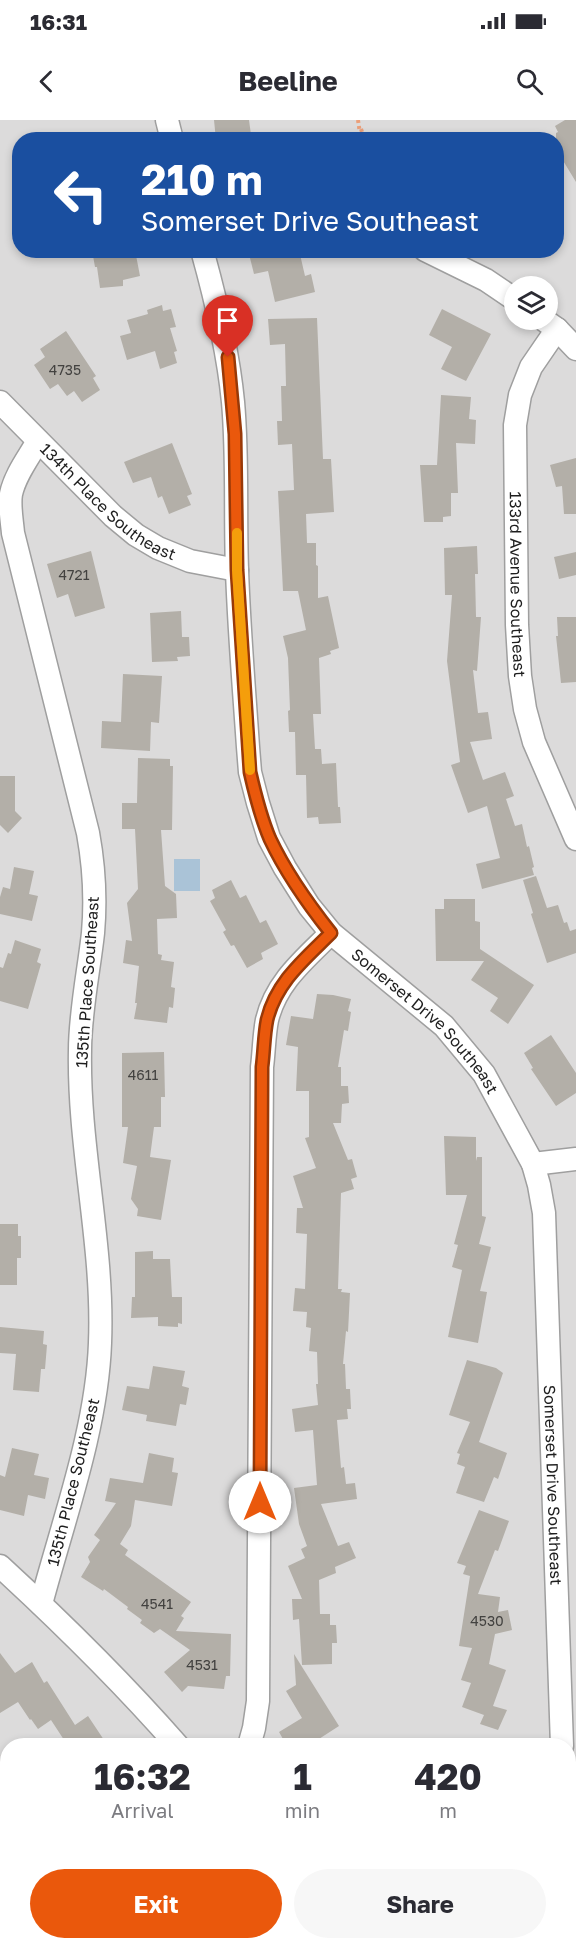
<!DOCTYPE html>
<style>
:root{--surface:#fff;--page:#f7f7f7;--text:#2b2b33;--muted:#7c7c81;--accent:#ea580c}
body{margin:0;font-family:"Golos Text",sans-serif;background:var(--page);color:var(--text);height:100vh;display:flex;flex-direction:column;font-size:22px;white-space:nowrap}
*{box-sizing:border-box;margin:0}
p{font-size:20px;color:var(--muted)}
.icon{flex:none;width:33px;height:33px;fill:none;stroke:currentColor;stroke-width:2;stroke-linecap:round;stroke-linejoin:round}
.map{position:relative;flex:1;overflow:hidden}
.drawer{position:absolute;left:0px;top:1618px;width:576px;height:212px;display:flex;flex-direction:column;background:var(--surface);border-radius:24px 24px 0 0;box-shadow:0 3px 9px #0003}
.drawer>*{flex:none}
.banner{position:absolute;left:12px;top:12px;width:552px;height:126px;border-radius:24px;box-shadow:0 3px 9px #0003;background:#1a4fa0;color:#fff;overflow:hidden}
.controls{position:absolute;left:504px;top:156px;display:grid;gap:12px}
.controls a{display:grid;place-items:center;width:54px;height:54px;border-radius:50%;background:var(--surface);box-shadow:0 3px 9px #0003;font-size:30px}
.pin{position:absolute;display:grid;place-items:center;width:51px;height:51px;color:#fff;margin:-62px -26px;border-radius:50% 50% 50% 0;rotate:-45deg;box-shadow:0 0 6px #0007}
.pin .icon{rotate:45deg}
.me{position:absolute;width:66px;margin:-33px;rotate:0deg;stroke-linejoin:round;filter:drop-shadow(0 0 4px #0008)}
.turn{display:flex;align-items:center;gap:21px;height:126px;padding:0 30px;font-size:27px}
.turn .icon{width:78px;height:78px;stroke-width:2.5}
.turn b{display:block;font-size:42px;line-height:51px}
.eta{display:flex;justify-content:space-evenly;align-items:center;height:102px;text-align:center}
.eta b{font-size:36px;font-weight:700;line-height:42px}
.cta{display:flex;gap:12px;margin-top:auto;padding:12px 30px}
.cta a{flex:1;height:69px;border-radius:36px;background:var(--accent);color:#fff;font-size:24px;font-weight:700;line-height:69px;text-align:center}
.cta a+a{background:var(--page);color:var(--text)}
.status{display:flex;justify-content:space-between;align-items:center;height:42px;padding:0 30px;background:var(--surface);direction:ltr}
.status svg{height:16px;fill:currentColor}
header{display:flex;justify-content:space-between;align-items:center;height:78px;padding:0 30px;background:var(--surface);font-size:27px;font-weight:700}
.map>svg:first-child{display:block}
</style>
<div class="status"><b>16:31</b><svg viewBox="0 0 49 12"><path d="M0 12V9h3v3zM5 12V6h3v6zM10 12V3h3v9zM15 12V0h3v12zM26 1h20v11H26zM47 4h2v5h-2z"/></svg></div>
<header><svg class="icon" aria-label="back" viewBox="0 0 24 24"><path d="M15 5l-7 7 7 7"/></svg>Beeline<svg class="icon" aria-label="search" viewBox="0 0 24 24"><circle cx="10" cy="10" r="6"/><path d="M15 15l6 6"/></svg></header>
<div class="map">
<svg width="576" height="1829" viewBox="0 0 576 1829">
<rect width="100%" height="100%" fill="#eeede5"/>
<path fill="#dcdbdb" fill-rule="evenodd" d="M0 0H576V1829H0ZM20 20H556V130H20ZM514 166H548V200H514ZM8 1626H568V1822H8Z"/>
<rect fill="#aac3d7" x="174" y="739" width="26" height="32"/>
<g fill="#b3afa8">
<polygon points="214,0 249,0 251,15 242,16 242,18 216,20"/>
<polygon points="565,0 576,0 576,62 556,29 556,13 558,12 555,6"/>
<polygon points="92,130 135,130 140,156 123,160 123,166 100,168 97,147 95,147"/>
<polygon points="248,130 299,130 305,156 311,154 315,172 275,182 268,151 254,154"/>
<polygon points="162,185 163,191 171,189 176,207 170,208 177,231 174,232 177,243 160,249 155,231 127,240 120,216 131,213 127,200 148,194 147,190"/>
<polygon points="442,189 491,214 466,261 441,249 452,227 429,215"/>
<polygon points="317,198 323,339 331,339 334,392 306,394 307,423 316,423 316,445 318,446 318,478 328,476 339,528 330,531 331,534 319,538 321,594 313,594 315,629 321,629 322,644 336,643 338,687 340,687 341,703 319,704 318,697 307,698 306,655 296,655 295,612 289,612 288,591 290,590 288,538 283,516 306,510 298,471 283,471 278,371 294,370 292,324 278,325 277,301 282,301 281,266 286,266 285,224 270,225 268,199"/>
<polygon points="66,211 96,256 93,258 100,270 82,282 74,271 67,276 58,264 50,269 34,245 45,237 40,229"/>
<polygon points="441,275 471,277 469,299 476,300 475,324 456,323 458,373 451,373 451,396 443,397 443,402 424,402 420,345 437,345"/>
<polygon points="172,323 192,374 187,376 191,385 169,394 162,376 158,378 151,357 133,363 124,342"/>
<polygon points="576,338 576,394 564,394 562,366 556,367 550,345"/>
<polygon points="477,426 478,454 475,454 476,497 481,497 477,551 473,550 478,593 488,592 492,619 470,622 483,660 505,652 514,676 506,679 515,706 522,704 527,727 529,726 534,747 532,748 534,755 482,769 476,744 500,738 487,686 468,693 451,645 460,642 447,541 452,475 445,475 444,428"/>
<polygon points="91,431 105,488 75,497 68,474 57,478 47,444"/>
<polygon points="576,432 576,455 559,459 554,437"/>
<polygon points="181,491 182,517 189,517 190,536 177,537 178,541 152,542 150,493"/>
<polygon points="557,497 576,497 576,562 561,563 556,516 558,516"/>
<polygon points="123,554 162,556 159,603 151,602 150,631 101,628 102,601 121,602"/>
<polygon points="138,638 170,639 170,646 173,646 172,710 161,710 165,766 176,774 177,798 157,799 158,834 162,835 161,840 174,842 171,867 175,868 173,888 169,887 167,903 134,899 137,883 135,883 139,846 123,843 126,820 132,821 127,783 138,769 135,709 122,709 122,683 137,683"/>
<polygon points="0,656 15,656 15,691 22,698 8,713 0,705"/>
<polygon points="14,747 34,751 29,774 38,776 32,801 0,794 0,777 3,767 10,769"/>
<polygon points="536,756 547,788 558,785 564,803 567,802 570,811 576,809 576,833 547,843 531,794 533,793 523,760"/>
<polygon points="231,760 240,778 246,775 260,803 266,800 278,824 261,833 263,839 247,848 234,825 231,826 223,812 226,810 210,781 215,778 212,770"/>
<polygon points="444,779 475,779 475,801 480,802 480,829 534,865 508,904 490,891 498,878 471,860 484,841 436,841 435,789 444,789"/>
<polygon points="15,820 41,829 37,842 41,844 28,889 0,881 0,847 3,848 8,833 11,834"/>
<polygon points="317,874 333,875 351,879 348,891 351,892 348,911 344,910 338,947 341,947 341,966 348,966 349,983 342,984 341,1003 333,1003 348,1040 352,1039 357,1057 351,1059 354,1069 341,1073 338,1169 342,1169 341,1172 350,1173 348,1212 346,1211 343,1244 345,1244 346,1269 350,1269 351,1289 347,1289 348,1299 337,1300 341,1348 344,1347 346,1364 355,1363 357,1379 321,1384 338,1426 349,1422 356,1438 335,1447 336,1453 319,1460 320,1494 330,1494 330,1505 336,1505 337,1523 332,1523 332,1544 302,1545 299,1499 293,1500 292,1479 302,1479 288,1446 305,1438 301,1429 307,1426 299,1404 294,1368 317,1365 313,1310 295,1312 292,1289 318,1285 316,1264 318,1264 317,1232 309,1231 311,1208 306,1207 307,1192 293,1191 295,1168 305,1169 307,1114 296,1113 297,1088 303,1088 293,1056 316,1048 305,1018 309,1017 309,971 296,971 298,927 286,925 291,896 313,899"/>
<polygon points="551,915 576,953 576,973 556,986 531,949 533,948 524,933"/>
<polygon points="164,932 165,977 161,977 161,1007 154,1007 150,1037 171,1040 161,1100 137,1096 138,1089 131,1079 137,1046 123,1043 128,1007 122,1007 122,933"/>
<polygon points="444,1016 476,1017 476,1041 477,1037 482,1037 482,1096 486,1097 479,1124 491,1127 480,1171 487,1172 478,1223 448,1217 462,1150 452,1147 458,1125 454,1124 467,1075 446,1075"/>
<polygon points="0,1104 18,1104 18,1116 21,1116 21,1138 17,1138 17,1165 0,1165"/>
<polygon points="153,1131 153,1139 170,1139 172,1177 182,1177 182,1204 178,1203 178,1207 158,1206 158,1197 131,1198 132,1177 135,1177 135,1132"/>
<polygon points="0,1207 44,1211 43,1224 47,1225 45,1249 41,1249 39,1272 13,1270 16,1234 0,1233"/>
<polygon points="467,1240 496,1248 503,1253 479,1322 507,1333 498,1359 494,1357 484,1382 456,1373 465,1347 457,1344 460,1334 457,1333 470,1302 449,1295"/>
<polygon points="153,1246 185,1251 182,1266 189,1268 186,1285 180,1284 176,1306 146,1301 147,1295 122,1290 127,1266 149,1269"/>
<polygon points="12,1328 39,1334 34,1355 49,1358 45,1379 28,1375 24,1396 0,1390 0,1355 5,1357"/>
<polygon points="149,1333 174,1338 172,1352 178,1353 172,1386 135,1380 131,1406 120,1424 128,1430 125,1435 191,1482 181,1496 184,1498 176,1511 231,1514 230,1556 226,1556 224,1569 188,1566 182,1572 164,1552 190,1530 160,1509 154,1513 140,1503 142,1500 127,1489 128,1487 104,1469 103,1471 81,1457 90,1442 88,1437 100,1420 94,1415 116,1383 105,1381 110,1358 143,1363"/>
<polygon points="479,1390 509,1401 498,1431 495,1430 478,1474 500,1477 498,1492 508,1490 512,1510 495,1514 489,1544 506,1550 493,1586 507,1590 498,1610 480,1604 484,1595 462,1587 471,1563 461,1560 472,1528 459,1526 470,1456 463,1454 466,1446 457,1443"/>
<polygon points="0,1533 15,1553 32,1542 44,1563 47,1561 75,1605 88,1596 108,1626 68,1626 51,1600 38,1609 31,1599 30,1600 18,1582 0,1593"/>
<polygon points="294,1534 339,1606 308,1626 287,1626 279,1612 302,1598 286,1571 296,1565"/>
</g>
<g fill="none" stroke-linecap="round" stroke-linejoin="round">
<g stroke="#9f9f9f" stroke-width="14">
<polyline id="lane" points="0,1828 1,1829"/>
</g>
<g stroke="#9f9f9f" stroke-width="25">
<g id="street">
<polyline points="167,0 172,20"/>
<path id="s1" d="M202 130C216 180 228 230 233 282 238 337 235 394 237 450 239 509 244 568 248 627L250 652 258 683 269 718 285 748 309 786 331 813 444 906 484 954 533 1044 539 1065 544 1093 562 1626"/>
<polyline points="425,130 486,160 514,179"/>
<polyline points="544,200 557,209 576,229"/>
<path id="s2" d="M557 209 531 247 520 275 515 305 517 505 520 556 525 589 534 622 576 719"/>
<path id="s3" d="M0 282 113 396 136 415 158 428 190 441 237 450"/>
<path d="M38 321C29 337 15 355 11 374 9 386 12 401 13 413L88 713C94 746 96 779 93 813 89 850 80 892 80 930 78 1028 104 1125 100 1223 97 1309 63 1401 41 1484"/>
<polyline points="533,1044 576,1039"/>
<path d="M0 1446C62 1503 122 1562 178 1626"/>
<path d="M249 1626 254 1608 258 1581 262 947C264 932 264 915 267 900 276 862 305 839 331 813"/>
<polyline points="323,1822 327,1829"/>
<polyline points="568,1822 568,1829"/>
</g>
</g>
<g stroke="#4c6a10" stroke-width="34">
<g id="secondary">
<polyline points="0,1674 8,1682"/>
<polyline points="125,1822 130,1829"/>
</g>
</g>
<g stroke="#eb9f79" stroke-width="4" stroke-dasharray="3 3" stroke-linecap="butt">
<polyline points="358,0 361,20"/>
<polyline points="361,9 365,20"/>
</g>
<use href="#lane" stroke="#fff" stroke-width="12"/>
<use href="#street" stroke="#fff" stroke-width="22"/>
<use href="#secondary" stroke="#e4f3be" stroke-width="32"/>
</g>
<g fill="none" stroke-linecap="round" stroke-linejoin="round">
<g stroke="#983908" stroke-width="15">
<path id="route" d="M228 237 235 314 237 450 250 652C255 674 261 698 270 719 286 753 308 784 331 813 305 839 276 862 267 900 264 915 264 932 262 947L260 1382"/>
</g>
<use href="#route" stroke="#ea580c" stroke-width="10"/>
<polyline stroke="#f59e0b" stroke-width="10" points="237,413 237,450 250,650"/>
</g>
<g text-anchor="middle" stroke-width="4.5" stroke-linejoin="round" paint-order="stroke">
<g font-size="14" fill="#434240">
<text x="65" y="255">4735</text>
<text x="74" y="460">4721</text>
<text x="143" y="960">4611</text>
<text x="157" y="1489">4541</text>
<text x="487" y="1506">4530</text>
<text x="202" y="1550">4531</text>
</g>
<g font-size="16" fill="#1e1e1e" stroke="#fff">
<text dy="6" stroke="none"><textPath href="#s3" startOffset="148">134th Place Southeast</textPath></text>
<text dy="6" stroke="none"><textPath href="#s2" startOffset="266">133rd Avenue Southeast</textPath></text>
<text transform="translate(87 862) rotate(-86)" y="6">135th Place Southeast</text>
<text dy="6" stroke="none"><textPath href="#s1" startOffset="838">Somerset Drive Southeast</textPath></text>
<text transform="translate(73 1362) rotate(-76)" y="6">135th Place Southeast</text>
<text dy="6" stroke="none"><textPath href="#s1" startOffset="1342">Somerset Drive Southeast</textPath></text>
</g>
</g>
</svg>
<div class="controls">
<a><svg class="icon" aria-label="layers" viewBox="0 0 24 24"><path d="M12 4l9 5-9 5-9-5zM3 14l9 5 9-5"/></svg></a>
</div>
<div class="pin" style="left:228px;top:237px;background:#d93025"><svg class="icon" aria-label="arrive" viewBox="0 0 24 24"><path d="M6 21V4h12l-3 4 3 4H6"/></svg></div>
<svg class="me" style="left:260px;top:1382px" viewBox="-20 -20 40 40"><circle r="19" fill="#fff"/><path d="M0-13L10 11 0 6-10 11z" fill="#ea580c"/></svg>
<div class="banner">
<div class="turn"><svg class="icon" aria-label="left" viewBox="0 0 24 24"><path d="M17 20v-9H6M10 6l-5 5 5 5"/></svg><div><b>210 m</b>Somerset Drive Southeast</div></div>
</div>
<section class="drawer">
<div class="eta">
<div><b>16:32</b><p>Arrival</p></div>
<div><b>1</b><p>min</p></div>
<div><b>420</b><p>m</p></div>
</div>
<div class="cta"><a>Exit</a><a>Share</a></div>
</section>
</div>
